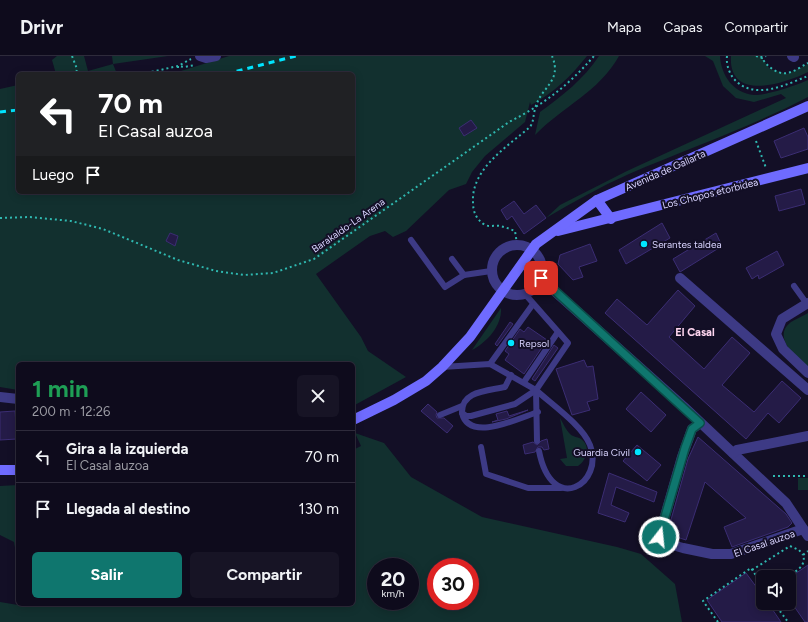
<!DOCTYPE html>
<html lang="es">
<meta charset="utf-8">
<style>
:root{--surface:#0e0b1c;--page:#171425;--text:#f1f3f6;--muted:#9b9ba3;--line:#2e2b3b;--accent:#0f766e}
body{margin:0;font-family:Figtree,sans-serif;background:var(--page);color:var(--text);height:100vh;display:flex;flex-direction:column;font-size:15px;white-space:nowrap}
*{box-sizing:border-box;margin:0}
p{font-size:13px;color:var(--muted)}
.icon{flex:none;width:22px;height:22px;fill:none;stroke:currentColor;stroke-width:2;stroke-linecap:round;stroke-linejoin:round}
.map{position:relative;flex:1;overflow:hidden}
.drawer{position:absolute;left:16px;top:306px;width:339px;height:244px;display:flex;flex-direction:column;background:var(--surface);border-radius:6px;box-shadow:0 2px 10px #0003,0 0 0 1px var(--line)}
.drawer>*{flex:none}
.banner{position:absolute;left:16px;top:16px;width:339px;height:122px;border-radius:6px;box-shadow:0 2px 10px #0003,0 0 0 1px var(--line);background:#202124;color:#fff;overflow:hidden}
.tools{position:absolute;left:756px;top:514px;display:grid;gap:8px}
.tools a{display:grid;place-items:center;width:40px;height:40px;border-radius:6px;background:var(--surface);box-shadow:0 2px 10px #0003,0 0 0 1px var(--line);font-size:20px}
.speed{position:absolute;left:367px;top:502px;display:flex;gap:8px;font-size:20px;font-weight:700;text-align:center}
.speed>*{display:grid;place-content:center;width:52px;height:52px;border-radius:50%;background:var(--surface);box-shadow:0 2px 10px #0003,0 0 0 1px var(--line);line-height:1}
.speed small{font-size:10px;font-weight:400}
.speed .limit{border:6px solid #d22;background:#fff;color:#111}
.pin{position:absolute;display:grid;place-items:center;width:34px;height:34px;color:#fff;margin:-17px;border-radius:8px;box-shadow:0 2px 6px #0006}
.me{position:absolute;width:44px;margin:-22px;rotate:16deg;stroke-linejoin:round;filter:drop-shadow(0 0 3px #0008)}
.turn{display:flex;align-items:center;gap:14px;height:84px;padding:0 16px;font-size:18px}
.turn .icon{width:52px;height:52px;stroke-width:2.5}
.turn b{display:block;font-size:28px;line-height:34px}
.then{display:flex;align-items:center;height:38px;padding:0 16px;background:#0003;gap:8px;font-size:15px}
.round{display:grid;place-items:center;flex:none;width:42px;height:42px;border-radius:6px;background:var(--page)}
.overview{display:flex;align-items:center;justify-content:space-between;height:68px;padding:0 16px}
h1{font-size:24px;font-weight:700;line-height:30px;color:#1e9e55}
.action{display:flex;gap:8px;margin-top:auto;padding:8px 16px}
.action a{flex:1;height:46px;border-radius:6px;background:var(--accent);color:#fff;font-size:16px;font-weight:700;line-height:46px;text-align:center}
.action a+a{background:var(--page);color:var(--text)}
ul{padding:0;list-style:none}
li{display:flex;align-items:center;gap:12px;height:52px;padding:0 16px;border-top:1px solid var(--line)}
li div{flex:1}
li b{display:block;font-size:15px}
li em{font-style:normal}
header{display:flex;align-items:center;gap:24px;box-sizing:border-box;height:56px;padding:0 20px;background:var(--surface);border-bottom:1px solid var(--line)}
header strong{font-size:19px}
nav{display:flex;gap:22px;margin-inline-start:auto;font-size:14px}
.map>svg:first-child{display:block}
</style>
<header>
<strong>Drivr</strong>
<nav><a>Mapa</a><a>Capas</a><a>Compartir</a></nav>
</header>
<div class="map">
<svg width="808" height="566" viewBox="0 0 808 566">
<rect width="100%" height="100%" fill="#130f26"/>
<g fill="#12302f" fill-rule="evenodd">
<polygon points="57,0 84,0 88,15 113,8 112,0 168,0 113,8 117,18 56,18 52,4"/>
<path d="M229 0H587C571 20 554 37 531 49L530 46 525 66 485 100 472 116 466 128 449 134 406 175 393 181 385 175 370 180 316 218 361 281 368 295 406 321 353 350V308H18V334L0 331V33L18 29V136H353V18H180L181 15Z"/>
<path d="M599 0H619C599 36 562 51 535 79L540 56C562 40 584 23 599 0Z"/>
<path d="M705 0H720C721 19 733 37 754 39 765 40 797 29 808 24V41C751 71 689 92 629 118 600 131 573 146 546 162L560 149 627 115 786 42 781 38 754 46 736 42 723 30 713 5Z"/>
<path d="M731 0H760L770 13 787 18 808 8V16C784 28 728 46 731 0Z"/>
<path d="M501 252C502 270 487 286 472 294Z"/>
<path d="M808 257V312C797 302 771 281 791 266 796 263 803 260 808 257Z"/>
<path d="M560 362C563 367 566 374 570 378 573 381 578 381 581 383 591 390 587 404 578 410H566L560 403 567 402Z"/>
<path d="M355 377 384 387 411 421 482 461 617 491 641 498 675 528 682 566H0V546L24 550V548H353V394L361 390ZM376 511H410V545H376ZM436 511H470V545H436Z"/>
<rect x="798" y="422" width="10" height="12"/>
<polygon points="18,429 18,509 14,486 0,479 0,430"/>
</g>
<g fill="#241b47" stroke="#3b2d73">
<polygon points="471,64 477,72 464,80 459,72"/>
<polygon points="804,72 808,81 808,93 781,102 774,85"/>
<polygon points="801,133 805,148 779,155 775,140"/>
<polygon points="514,145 524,158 536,149 546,162 524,178 512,160 507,164 501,154"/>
<polygon points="662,167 670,182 626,208 619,194"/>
<polygon points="170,177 178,180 175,190 166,185"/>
<polygon points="716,177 722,190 680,216 673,203"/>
<polygon points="590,188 597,205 579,211 583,221 573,224 558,208 560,199"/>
<polygon points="777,195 784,209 759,223 758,219 752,223 746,212"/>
<polygon points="678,234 695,250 669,281 704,313 732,281 750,297 722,329 754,356 782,325 801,342 779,367 768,357 746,383 605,257 617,243 647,269"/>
<polygon points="510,266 513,268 497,290 495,288"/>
<polygon points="528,271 547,284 524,318 505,304 509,298 505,295 520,273 524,276"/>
<polygon points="554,289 558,292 535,325 532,323"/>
<polygon points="584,304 587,311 593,310 598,343 587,346 590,354 572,359 556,313"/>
<polygon points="641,336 666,359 651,376 626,353"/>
<polygon points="428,348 437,356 436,359 437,362 444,362 453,370 447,377 421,355"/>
<polygon points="528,354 506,363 492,366 498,364 496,358 507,355 509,360"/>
<polygon points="15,355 17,383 0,384 0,356"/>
<polygon points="698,381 786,458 792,467 788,471 732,491 724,471 746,462 705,426 686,484 667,478 688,403"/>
<polygon points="547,383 549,393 544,394 542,391 538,391 535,396 525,398 523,389 533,386 537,389 541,385"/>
<polygon points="637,389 661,409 647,425 623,405"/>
<polygon points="609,417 657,436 654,446 616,431 611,449 629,457 625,466 598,457"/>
<polygon points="808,509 808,566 805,566 789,543 789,522"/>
<polygon points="746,517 763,540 763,547 768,547 781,566 722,566 707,544"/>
</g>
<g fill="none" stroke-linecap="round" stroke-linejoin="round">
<g stroke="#2fb8b0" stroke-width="2" stroke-dasharray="2 3" stroke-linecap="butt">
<polyline points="72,0 77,13 76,18"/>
<path d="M727 0C726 8 729 17 734 23 754 45 785 29 808 20"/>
<polyline points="756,0 762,2 766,0"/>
<path d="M761 0C765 9 777 19 787 17 794 16 802 10 808 7"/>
<polyline points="178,17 178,10 184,11 195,9"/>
<polyline points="142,18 178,10 191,3"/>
<polyline points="756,85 766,112"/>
<path d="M0 162 30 161 71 165 103 173 178 204 216 215 244 219 273 217 314 203 509 66C544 48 568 30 594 0"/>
<path d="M517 188 515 175C510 173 505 171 500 170 495 169 490 171 485 169 476 163 473 156 473 146 471 113 508 90 530 71 534 65 533 60 535 53 540 31 563 26 552 0"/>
<polyline points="773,420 808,420"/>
<polyline points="752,514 790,490 799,494 803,499"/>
<path d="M787 521C795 516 807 510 803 499L808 495"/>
<polyline points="774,547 788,566"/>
<polyline points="718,566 703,545 751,512 763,530"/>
</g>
<g stroke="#3d3a85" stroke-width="6">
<polyline points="411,184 445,231 464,219 491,215"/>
<polyline points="452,203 464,219"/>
<polyline points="794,230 807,248"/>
<polyline points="490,308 533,248"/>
<polyline points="442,311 490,308 536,334"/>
<path d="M511 319 505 331C487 335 461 335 462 357L466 360H471L515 348 536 334 568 287 525 238"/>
<polyline points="524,326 558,276"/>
<path d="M462 357C469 387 519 362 538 356"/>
<polyline points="440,359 462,350"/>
<path d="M537 385 536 334C551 348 582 369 590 389 605 427 552 461 539 395"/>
<polyline points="481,391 486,418 528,432 561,432"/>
</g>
<g stroke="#3d3a85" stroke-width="10">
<polyline points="200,0 206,2 216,0"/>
<polyline points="792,0 794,1"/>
<circle cx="517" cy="214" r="25"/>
<polyline points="680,222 808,334"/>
<polyline points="541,223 684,351 770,432 786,447 808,480"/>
<polyline points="808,247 782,263 776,278 783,293 808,317"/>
<polyline points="0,341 18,343"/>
<polyline points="700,367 692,373 682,401 659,481 669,488 683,492 712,498 731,498 803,473"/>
<polyline points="733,397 737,394 808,380"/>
</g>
<g stroke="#6f6bff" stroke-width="10">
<polyline points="597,144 611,163"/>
<polyline points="558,175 808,112"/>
<polyline points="353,364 394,344 426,325 442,311 470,281 536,188 597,144 808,50"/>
<polyline points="0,414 18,414"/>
</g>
<g stroke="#00e5ff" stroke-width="3" stroke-dasharray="6 5" stroke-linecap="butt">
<polyline points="226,18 296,0"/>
<polyline points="0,56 18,54"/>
</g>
</g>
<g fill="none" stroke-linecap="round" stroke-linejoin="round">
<g stroke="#0a4d48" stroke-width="10">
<polyline id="route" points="541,222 700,367 692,373 685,392 659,481"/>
</g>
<use href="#route" stroke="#0f766e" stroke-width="7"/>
</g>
<g fill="#00e5ff" stroke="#130f26" stroke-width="1.5">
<circle cx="644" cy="188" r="4"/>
<circle cx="511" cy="287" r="4"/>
<circle cx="638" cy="396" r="4"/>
</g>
<g text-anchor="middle" stroke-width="4" stroke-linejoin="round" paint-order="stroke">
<g font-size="10" fill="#d9d4ff" stroke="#130f26">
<text transform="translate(665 114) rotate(-24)" y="4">Avenida de Gallarta</text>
<text transform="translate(710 137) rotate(-14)" y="4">Los Chopos etorbidea</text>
<text transform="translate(348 169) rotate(-35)" y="4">Barakaldo-La Arena</text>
<text transform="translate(764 487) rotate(-19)" y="4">El Casal auzoa</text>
</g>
<g font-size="10" fill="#d9d4ff" stroke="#130f26" text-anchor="start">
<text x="652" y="192">Serantes taldea</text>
<text x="519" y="291">Repsol</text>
<text x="630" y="400" text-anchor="end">Guardia Civil</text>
</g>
<g font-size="11" font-weight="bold" fill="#ffd6f0" stroke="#130f26">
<text x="695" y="280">El Casal</text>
</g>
</g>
</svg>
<div class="tools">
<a><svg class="icon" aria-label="sound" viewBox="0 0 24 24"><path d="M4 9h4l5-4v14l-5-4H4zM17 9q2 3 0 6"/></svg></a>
</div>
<div class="speed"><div>20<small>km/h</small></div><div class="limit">30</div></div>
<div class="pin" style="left:541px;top:222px;background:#d93025"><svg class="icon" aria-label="arrive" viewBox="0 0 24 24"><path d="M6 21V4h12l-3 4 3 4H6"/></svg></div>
<svg class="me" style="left:659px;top:481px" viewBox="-20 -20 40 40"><circle r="17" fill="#0f766e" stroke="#fff" stroke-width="3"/><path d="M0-11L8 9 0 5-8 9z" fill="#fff"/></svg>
<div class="banner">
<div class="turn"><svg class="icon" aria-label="left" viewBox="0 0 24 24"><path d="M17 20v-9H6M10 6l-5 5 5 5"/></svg><div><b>70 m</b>El Casal auzoa</div></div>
<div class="then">Luego<svg class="icon" aria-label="arrive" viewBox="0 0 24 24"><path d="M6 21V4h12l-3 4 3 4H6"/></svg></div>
</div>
<section class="drawer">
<div class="overview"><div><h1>1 min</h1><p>200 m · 12:26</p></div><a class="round"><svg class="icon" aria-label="close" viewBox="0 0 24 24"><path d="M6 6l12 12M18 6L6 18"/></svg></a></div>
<ul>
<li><svg class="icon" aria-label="left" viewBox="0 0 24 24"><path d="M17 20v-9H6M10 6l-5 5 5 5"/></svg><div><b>Gira a la izquierda</b><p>El Casal auzoa</p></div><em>70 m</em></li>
<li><svg class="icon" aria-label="arrive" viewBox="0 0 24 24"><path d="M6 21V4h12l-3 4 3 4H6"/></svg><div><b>Llegada al destino</b></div><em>130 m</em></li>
</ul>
<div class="action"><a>Salir</a><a>Compartir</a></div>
</section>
</div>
